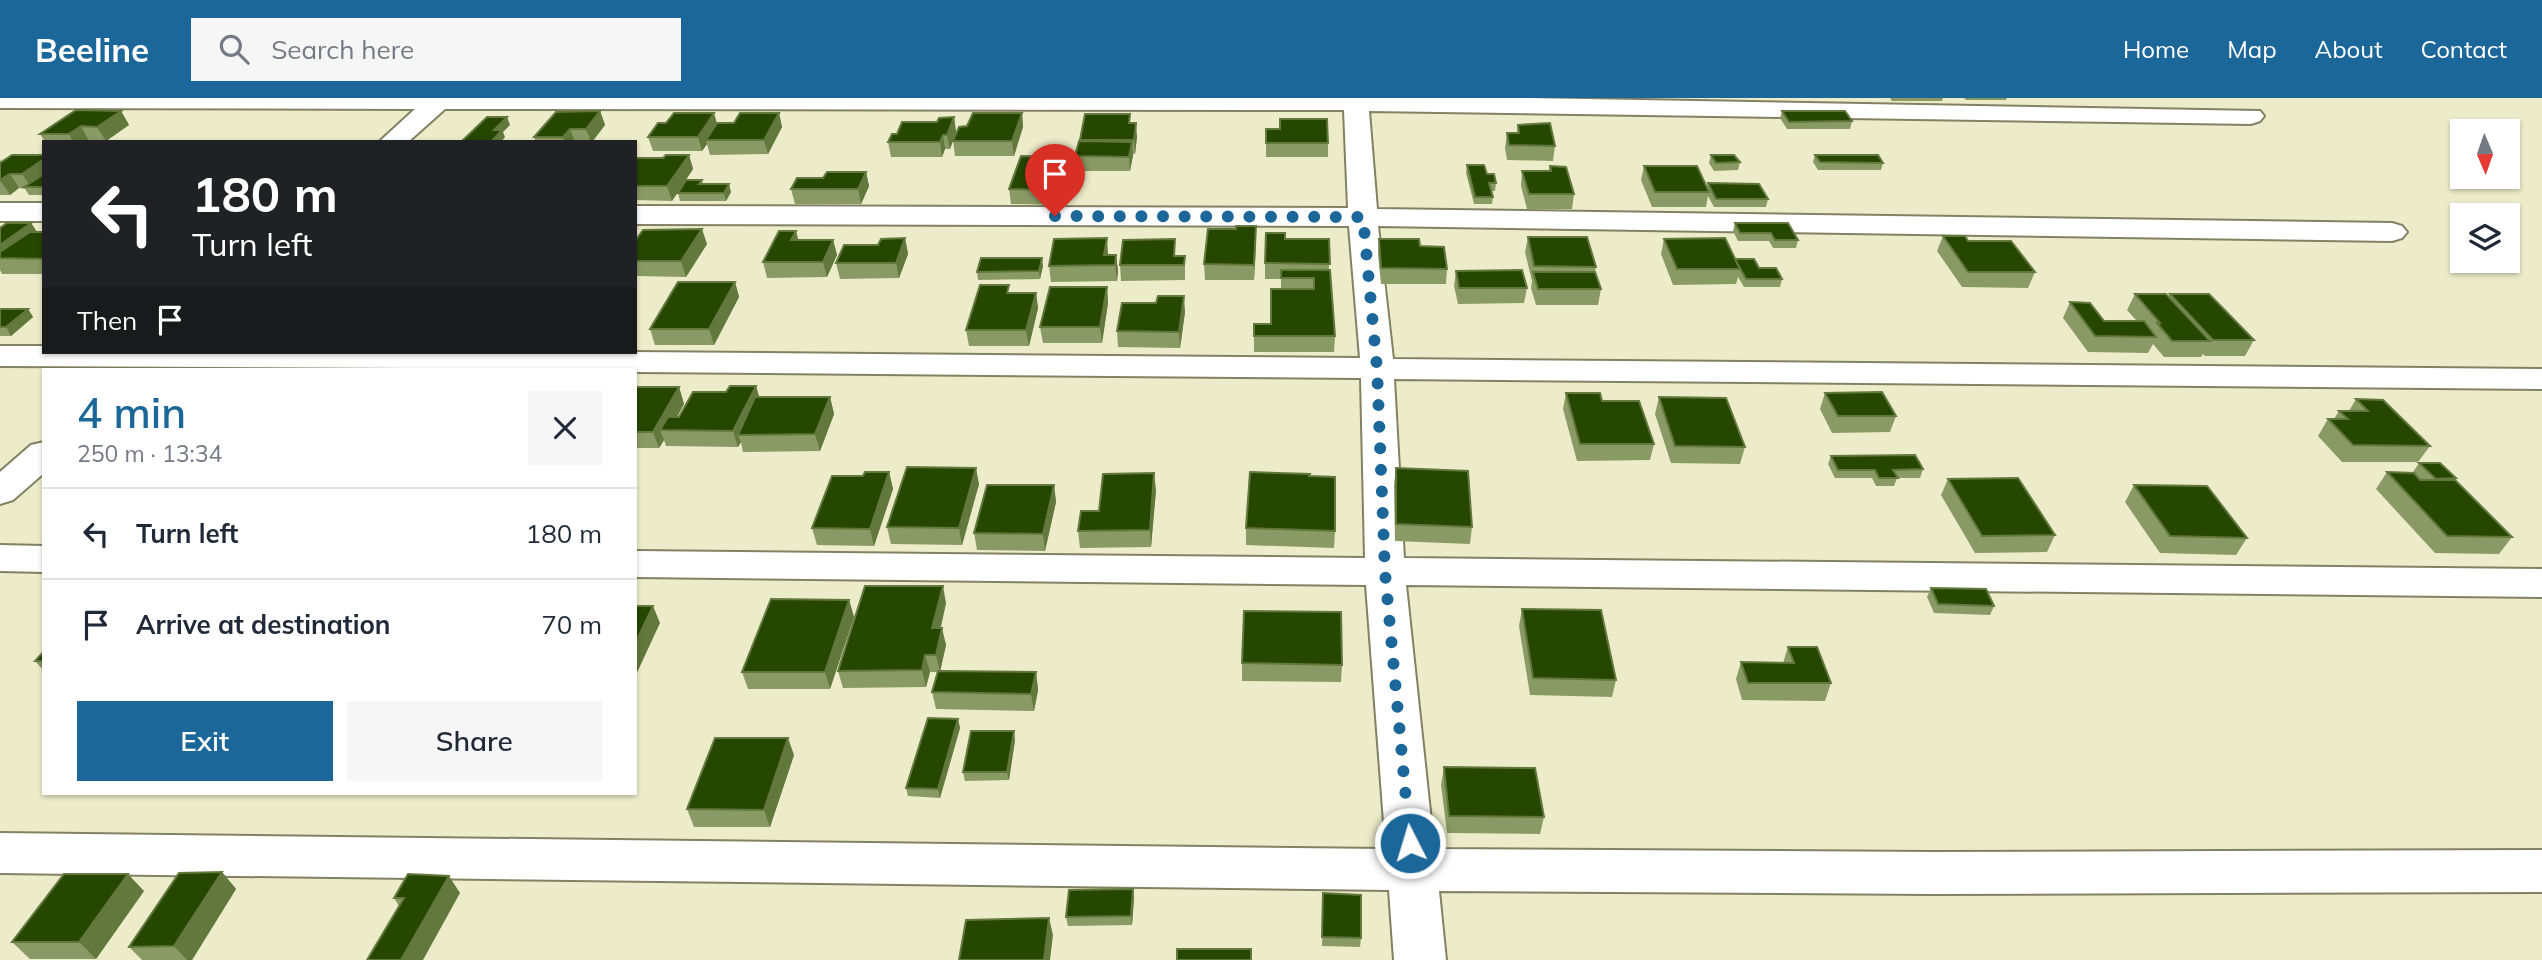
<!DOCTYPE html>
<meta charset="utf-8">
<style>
:root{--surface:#fff;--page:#f6f6f7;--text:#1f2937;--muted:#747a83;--line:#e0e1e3;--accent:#1c679a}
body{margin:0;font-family:Mulish,sans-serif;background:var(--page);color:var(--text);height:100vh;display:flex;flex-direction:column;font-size:26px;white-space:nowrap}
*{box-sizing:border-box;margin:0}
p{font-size:23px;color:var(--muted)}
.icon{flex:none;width:38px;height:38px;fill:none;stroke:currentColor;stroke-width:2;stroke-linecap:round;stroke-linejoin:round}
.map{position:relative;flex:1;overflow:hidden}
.details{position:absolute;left:42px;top:270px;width:595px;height:427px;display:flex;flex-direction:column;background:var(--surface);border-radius:0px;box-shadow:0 2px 5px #0004}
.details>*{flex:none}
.top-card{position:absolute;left:42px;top:42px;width:595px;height:214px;border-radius:0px;box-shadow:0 2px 5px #0004;background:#202124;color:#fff;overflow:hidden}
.needle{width:46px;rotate:178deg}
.buttons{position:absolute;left:2450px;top:21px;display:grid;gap:14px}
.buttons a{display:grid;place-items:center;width:70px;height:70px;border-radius:0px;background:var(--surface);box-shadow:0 2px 5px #0004;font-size:35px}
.pin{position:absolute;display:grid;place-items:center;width:60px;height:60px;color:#fff;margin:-72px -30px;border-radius:50% 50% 50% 0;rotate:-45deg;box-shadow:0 0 7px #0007}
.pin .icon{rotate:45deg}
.me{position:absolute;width:77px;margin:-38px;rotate:355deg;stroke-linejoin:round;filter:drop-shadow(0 0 5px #0008)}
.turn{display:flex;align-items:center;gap:24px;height:147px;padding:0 35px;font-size:32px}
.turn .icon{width:91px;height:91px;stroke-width:2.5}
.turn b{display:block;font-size:49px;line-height:60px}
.then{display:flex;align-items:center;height:66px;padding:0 35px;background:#0003;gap:14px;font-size:26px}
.round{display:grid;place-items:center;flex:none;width:74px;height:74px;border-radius:0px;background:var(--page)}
.headline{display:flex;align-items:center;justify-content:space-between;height:119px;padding:0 35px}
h1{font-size:42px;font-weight:600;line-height:52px;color:var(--accent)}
.primary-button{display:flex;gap:14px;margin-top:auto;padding:14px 35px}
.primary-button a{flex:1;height:80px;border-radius:0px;background:var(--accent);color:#fff;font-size:28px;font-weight:600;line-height:80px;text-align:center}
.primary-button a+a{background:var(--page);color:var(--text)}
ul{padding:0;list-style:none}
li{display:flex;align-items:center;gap:21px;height:91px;padding:0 35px;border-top:2px solid var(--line)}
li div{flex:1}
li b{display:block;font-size:26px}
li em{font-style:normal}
header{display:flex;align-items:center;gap:42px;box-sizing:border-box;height:98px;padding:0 35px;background:var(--accent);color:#fff}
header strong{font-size:33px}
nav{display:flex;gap:38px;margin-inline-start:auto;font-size:24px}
.search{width:490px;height:63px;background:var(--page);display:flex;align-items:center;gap:18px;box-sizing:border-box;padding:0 24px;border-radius:0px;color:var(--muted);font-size:26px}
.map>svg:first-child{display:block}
</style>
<header>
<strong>Beeline</strong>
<div class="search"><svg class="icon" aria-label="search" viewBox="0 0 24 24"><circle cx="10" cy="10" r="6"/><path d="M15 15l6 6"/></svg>Search here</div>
<nav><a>Home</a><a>Map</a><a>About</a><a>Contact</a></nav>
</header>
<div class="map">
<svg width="2542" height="862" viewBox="0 0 2542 862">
<rect width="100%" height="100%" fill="#edecca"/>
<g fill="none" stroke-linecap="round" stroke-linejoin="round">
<g stroke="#838163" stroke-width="4">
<g id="minor">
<polygon points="0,0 1528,0 2260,13 2264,18 2260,23 2251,26 1369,13 1377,111 2392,125 2402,128 2407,134 2402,140 2392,143 1378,128 1393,261 2542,271 2542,291 1394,281 1404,460 2542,471 2542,499 1406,487 1434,751 1932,754 2542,752 2542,794 1932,796 1439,793 1446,862 1394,862 1389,792 0,775 0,735 1386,751 1366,487 635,479 635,453 1365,460 1361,280 635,274 635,271 0,268 0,248 44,248 44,254 630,254 1360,260 1349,128 635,126 635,108 1348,110 1344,12 445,11 408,44 379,44 415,11 0,10"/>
<rect x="0" y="105" width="44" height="18"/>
<polygon points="44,344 44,375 13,402 0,406 0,374 31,347"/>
<polygon points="0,447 44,448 44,474 0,473"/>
</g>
</g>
<use href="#minor" fill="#fff" fill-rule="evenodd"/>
</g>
<g fill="#8a9a65">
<polygon points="1890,0 1943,0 1942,3 1892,3"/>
<polygon points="1964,0 2007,0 2006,2 1966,2"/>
<polygon points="121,13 129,27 106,43 45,44 40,36"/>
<polygon points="600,13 605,27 592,44 536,44 534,39"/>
<polygon points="1782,13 1852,23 1850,31 1787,31 1780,20"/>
<polygon points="779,15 782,29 768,56 710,57 707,46 702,53 653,53 648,39 717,26 734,25"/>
<polygon points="1022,15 1023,29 1014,58 955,58 953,43 967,28"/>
<polygon points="954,19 956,34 950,51 945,51 942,59 891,59 888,44 897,36"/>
<polygon points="1131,25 1137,39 1135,56 1133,56 1130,73 1077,73 1075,58 1080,42"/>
<polygon points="1518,27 1555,48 1553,63 1507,62 1505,50 1507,35 1517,35"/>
<polygon points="1266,31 1280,31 1328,45 1328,59 1266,59"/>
<polygon points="44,57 44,97 29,97 25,91 19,90 10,97 0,97 0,61 1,64"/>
<polygon points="689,57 693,71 672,103 635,102 635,60 663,60"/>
<polygon points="1711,57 1740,64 1738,72 1714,73 1709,65"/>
<polygon points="1815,57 1883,65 1881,72 1818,72 1813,64"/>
<polygon points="1467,67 1487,76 1496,85 1495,93 1491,93 1493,99 1492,106 1474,106 1466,75"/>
<polygon points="1550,68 1574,96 1572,111 1527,111 1521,88 1522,73 1549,73"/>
<polygon points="1644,68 1707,89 1708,85 1768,101 1766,109 1714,109 1708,98 1706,109 1652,109 1641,82"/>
<polygon points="1073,73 1062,107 1011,106 1009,91"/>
<polygon points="866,74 869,88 861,106 795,106 791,91"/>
<polygon points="702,82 703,86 731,94 726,103 680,103 678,95"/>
<polygon points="31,125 37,134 44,134 44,176 2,176 0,172 0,130"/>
<polygon points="1735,125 1798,142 1796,150 1773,150 1769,143 1738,143 1733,133"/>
<polygon points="1943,138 1968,143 2035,174 2028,190 1962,189 1937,153"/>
<polygon points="1528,139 1596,169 1595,174 1601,191 1598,207 1536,207 1531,190 1532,183 1525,154"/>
<polygon points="905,140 908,156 899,180 840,181 836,165 878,147"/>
<polygon points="1285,141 1329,141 1329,172 1335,238 1334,254 1254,254 1254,226 1271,226 1281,191 1281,181 1265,181 1265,165"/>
<polygon points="1379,141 1420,148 1447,171 1446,186 1381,186 1378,156"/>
<polygon points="1664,141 1735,161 1759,170 1782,181 1780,189 1744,189 1738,179 1736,186 1673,187 1661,156"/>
<polygon points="833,142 837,157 827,179 767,180 763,164"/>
<polygon points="635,143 707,146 686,179 635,178"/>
<polygon points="1256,143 1254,182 1205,182 1204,166"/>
<polygon points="1108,157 1116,157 1118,173 1117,183 1051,184 1049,168"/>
<polygon points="1176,158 1185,158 1185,182 1121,183 1120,167"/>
<polygon points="1043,168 1040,181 978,182 977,174"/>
<polygon points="1456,173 1527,190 1524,205 1458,206 1454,188"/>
<polygon points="735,184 739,199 714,247 655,247 650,231"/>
<polygon points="1107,189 1108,205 1102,245 1043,245 1040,229"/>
<polygon points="1036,195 1038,210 1029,248 969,248 966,232"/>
<polygon points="2135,196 2168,198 2170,196 2254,242 2245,258 2205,258 2203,256 2201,259 2164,259 2153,246 2148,255 2088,254 2063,220 2070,204 2104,223 2137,223 2127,212"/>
<polygon points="1156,205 1185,214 1180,250 1118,249 1117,233"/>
<polygon points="28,211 33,219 11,238 0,238 0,212"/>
<polygon points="756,288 759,299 830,299 834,316 820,353 743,354 741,344 738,349 666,348 664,342 659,350 635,350 635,289 679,289 684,306 677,319 679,319 726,294"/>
<polygon points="1566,295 1602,303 1654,346 1650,362 1577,363 1563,311"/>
<polygon points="1825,295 1896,318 1890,334 1832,335 1820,311"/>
<polygon points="1659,299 1745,349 1740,366 1671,365 1655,316"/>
<polygon points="2356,301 2430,348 2418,364 2342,364 2318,338 2328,321 2334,321 2339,313 2349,313"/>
<polygon points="1831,358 1923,371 1920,380 1897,380 1894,388 1876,388 1872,380 1835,380 1828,366"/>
<polygon points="2419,365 2456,380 2455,382 2512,439 2499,456 2435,455 2376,391 2387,374 2421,382 2413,374"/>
<polygon points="1396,370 1472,429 1470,446 1395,443 1394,387"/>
<polygon points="889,374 893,391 874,448 817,447 812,430 863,378"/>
<polygon points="1310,378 1335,433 1334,450 1246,447 1246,430"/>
<polygon points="1948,381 2055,437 2047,454 1975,455 1941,397"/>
<polygon points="979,386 962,447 891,446 887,429"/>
<polygon points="1054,387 1056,404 1045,453 977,452 974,435"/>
<polygon points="2134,387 2247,440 2236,457 2160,455 2125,404"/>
<polygon points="1156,392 1151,449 1080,450 1078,433 1099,413"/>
<polygon points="1931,490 1994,508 1990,517 1934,515 1927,499"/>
<polygon points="849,502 854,519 830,591 748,591 742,574"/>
<polygon points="946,505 941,530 946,547 940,573 1036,574 1038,592 1034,613 936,611 932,594 937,574 930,574 926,589 843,590 838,573"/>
<polygon points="1522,511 1616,582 1612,599 1530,597 1519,528"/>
<polygon points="1788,549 1831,585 1825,603 1742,602 1736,581 1741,564 1783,565"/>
<polygon points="44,553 44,573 35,563"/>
<polygon points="1242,565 1342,567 1341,584 1242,583"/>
<polygon points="958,621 960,630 940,700 908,698 906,690"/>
<polygon points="1015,642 1009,682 965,683 963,674"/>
<polygon points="794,657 770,729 694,729 687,711"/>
<polygon points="1444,669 1544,719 1540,736 1447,735 1441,687"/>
<polygon points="222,774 236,791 192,862 142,862 129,849"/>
<polygon points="1133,791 1134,800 1132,827 1068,828 1066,819"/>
<polygon points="144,793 96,861 30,861 12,844"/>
<polygon points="460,795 399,808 394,800"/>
<polygon points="1323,795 1361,840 1360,849 1322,848"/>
</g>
<g fill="#62783d">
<polygon points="121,13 129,27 106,43 97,29"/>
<polygon points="600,13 605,27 592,44 591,44 586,31"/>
<polygon points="714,15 718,29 706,42 707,46 702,53 698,39"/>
<polygon points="779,15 782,29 768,56 764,42"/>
<polygon points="1022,15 1023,29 1014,58 1012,43"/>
<polygon points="507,19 510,27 503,34 505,39 501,44 491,44 494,32"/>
<polygon points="954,19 956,34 950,51 947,37"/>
<polygon points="1136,25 1137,39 1135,56 1134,42"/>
<polygon points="81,28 89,43 87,44 73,44 69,36"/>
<polygon points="570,31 575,44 565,44 563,39"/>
<polygon points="943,37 945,51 942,59 940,44"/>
<polygon points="1132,44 1133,58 1130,73 1129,59"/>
<polygon points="689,57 693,71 672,103 667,88"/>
<polygon points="1071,59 1073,73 1062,107 1060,92"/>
<polygon points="44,61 44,82 31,89 22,76"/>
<polygon points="866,74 869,88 861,106 858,91"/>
<polygon points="10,76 19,90 10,97 0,82"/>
<polygon points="729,86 731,94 726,103 724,95"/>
<polygon points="31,125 41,140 0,160 0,147"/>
<polygon points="1256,128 1256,143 1254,182 1254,167"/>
<polygon points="702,131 707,146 686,179 681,163"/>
<polygon points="796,133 800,148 791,142"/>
<polygon points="905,140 908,156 899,180 896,165"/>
<polygon points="1107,140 1108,156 1106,167 1104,157"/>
<polygon points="833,142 837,157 827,179 823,164"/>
<polygon points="1116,157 1118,173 1117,183 1115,167"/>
<polygon points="1042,160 1043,168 1040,181 1039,173"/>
<polygon points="735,184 739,199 714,247 709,231"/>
<polygon points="1107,189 1108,205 1102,245 1100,229"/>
<polygon points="1036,195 1038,210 1029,248 1026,232"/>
<polygon points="1184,198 1185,214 1180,250 1179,234"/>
<polygon points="28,211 33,219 11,238 6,229"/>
<polygon points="756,288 761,305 738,337 741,344 738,349 733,333"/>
<polygon points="679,289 684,306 670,332 660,332 664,342 659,350 653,334"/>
<polygon points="830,299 834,316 820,353 815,336"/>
<polygon points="976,370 979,386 962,447 959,430"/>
<polygon points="889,374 893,391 874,448 870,431"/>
<polygon points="1154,375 1156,392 1151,449 1150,432"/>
<polygon points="1054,387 1056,404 1045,453 1043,436"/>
<polygon points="943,488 946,505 936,547 932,530"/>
<polygon points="849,502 854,519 830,591 825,574"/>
<polygon points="653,508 660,525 635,579 635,546"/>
<polygon points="942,530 946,547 940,574 936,557"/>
<polygon points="925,557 930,574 926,589 922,572"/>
<polygon points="1036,574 1038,592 1034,613 1031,596"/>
<polygon points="958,621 960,630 940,700 938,691"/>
<polygon points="1014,633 1015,642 1009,682 1007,674"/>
<polygon points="788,640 794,657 770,729 764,712"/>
<polygon points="222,774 236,791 192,862 187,862 174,848"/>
<polygon points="128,776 144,793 96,861 79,844"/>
<polygon points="449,778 460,795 423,862 401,862"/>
<polygon points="1133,791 1134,800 1132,827 1131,818"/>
<polygon points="1049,820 1053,837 1050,862 1044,862"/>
</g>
<g fill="#264700" stroke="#62783d" stroke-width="2">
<polygon points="76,12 121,13 97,29 81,28 69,36 40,36"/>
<polygon points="600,13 586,31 570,31 563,39 534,39 556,14"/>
<polygon points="1782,13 1845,13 1852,23 1789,24"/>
<polygon points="674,15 714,15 698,39 648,39 658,25 666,25"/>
<polygon points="740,15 779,15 764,42 706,42 717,25 734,25"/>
<polygon points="973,15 1022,15 1012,43 953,43 959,29 967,28"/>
<polygon points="1085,16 1130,16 1129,25 1136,25 1134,42 1080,42"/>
<polygon points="487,19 507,19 494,32 502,32 491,44 461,44"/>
<polygon points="954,19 947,37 943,37 940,44 888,44 892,36 897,36 902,24 937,24 939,20"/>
<polygon points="1280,21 1327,21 1328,45 1266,45 1266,31 1280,31"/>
<polygon points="1550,25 1555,48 1509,47 1507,35 1519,35 1518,27"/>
<polygon points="1079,43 1132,44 1129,59 1075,58"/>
<polygon points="12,57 44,57 44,61 22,76 10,76 0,82 0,65"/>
<polygon points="666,57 689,57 667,88 635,88 635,60 663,60"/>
<polygon points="1711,57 1734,57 1740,64 1716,65"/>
<polygon points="1815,57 1878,57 1883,65 1820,64"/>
<polygon points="1021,58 1071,59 1060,92 1009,91"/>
<polygon points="1467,67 1484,67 1487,76 1494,76 1496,85 1489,85 1493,99 1475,99"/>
<polygon points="1550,68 1566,69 1574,96 1529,96 1522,73 1551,73"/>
<polygon points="1644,68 1697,68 1709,94 1655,94"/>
<polygon points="827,74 866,74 858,91 791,91 797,80 823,80"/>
<polygon points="44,76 44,89 24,89"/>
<polygon points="686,82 702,82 699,86 729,86 724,95 678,95"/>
<polygon points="1708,85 1759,86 1768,101 1716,101"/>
<polygon points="7,125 31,125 0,147 0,130"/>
<polygon points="1735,125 1788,125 1798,142 1775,142 1771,135 1740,135"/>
<polygon points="1236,128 1256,128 1254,167 1204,166 1208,131 1236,131"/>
<polygon points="702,131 681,163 635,163 635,143 643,132"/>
<polygon points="779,133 796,133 791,142 833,142 823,164 763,164"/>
<polygon points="30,134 44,134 44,161 0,160 0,154"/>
<polygon points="1266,135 1285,135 1285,141 1329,141 1330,166 1265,165"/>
<polygon points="1943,138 1965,138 1968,143 2011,143 2035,174 1968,174"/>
<polygon points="1528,139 1587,139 1596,169 1534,168"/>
<polygon points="905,140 896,165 836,165 844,147 878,147 881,141"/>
<polygon points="1107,140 1104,157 1116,157 1115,167 1049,168 1054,141"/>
<polygon points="1725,140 1740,171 1677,171 1664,141"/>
<polygon points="1175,141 1174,158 1185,158 1184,167 1120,167 1123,142"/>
<polygon points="1379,141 1419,141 1420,148 1444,149 1447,171 1381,170"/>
<polygon points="981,160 1042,160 1039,173 977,174"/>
<polygon points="1735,161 1754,161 1759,170 1776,170 1782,181 1746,181"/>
<polygon points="1281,172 1330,172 1335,238 1254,238 1254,226 1271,226 1271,191 1314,191 1314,180 1281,180"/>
<polygon points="1522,172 1527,190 1459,190 1456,173"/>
<polygon points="1533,174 1595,174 1601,191 1538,191"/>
<polygon points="678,184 735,184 709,231 650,231"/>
<polygon points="980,187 1009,187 1007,195 1036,195 1026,232 966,232"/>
<polygon points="1050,189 1107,189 1100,229 1040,229"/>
<polygon points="2135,196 2166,196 2210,243 2172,243 2157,225 2160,225"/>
<polygon points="2170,196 2209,196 2254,242 2213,242"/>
<polygon points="1158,198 1184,198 1179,234 1117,233 1122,205 1156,205"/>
<polygon points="2070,204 2090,205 2104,223 2144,223 2156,239 2095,238"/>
<polygon points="28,211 6,229 0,229 0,211"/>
<polygon points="730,288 756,288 733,333 660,332 668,319 679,319 693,294 726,294"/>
<polygon points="635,289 679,289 653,334 635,334"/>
<polygon points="1882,294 1896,318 1838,318 1825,295"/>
<polygon points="1566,295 1600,295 1602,303 1639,303 1654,346 1580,346"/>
<polygon points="755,299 830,299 815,336 738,337"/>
<polygon points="1659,299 1726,300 1745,349 1675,348"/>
<polygon points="2356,301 2383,302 2430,348 2353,347 2328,321 2348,321 2339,313 2368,313"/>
<polygon points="1915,357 1923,371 1893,372 1898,380 1879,380 1875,372 1838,372 1831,358"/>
<polygon points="2419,365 2440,365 2456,380 2436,381"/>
<polygon points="907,369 976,370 959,430 887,429"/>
<polygon points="1396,370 1468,373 1472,429 1396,426"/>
<polygon points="865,374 889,374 870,431 812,430 832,378 863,378"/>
<polygon points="1250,374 1310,376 1309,378 1335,379 1335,433 1246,430"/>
<polygon points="2387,374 2414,375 2420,382 2455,382 2512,439 2447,438"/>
<polygon points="1154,375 1150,432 1078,433 1081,413 1099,413 1103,376"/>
<polygon points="2018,380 2055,437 1982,438 1948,381"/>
<polygon points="987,387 1054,387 1043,436 974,435"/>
<polygon points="2134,387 2207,388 2247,440 2170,438"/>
<polygon points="865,488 943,488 932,530 942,530 936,557 925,557 922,572 838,573"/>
<polygon points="1931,490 1986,491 1994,508 1938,506"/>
<polygon points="771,501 849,502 825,574 742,574"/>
<polygon points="635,508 653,508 635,546"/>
<polygon points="1522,511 1601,512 1616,582 1533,580"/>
<polygon points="1244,513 1341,514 1342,567 1242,565"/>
<polygon points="1788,549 1817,549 1831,585 1748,585 1741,564 1794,565"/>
<polygon points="44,553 44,563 35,563"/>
<polygon points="938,573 1036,574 1031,596 932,594"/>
<polygon points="928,620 958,621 938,691 906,690"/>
<polygon points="971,633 1014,633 1007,674 963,674"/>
<polygon points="715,640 788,640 764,712 687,711"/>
<polygon points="1444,669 1535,670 1544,719 1449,718"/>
<polygon points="222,774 174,848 129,849 179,775"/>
<polygon points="64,776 128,776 79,844 12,844"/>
<polygon points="408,776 449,778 401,862 367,862 404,800 394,800"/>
<polygon points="1133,791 1131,818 1066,819 1069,792"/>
<polygon points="1323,795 1361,797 1361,840 1322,839"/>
<polygon points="1049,820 1044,862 959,862 966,822"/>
<rect x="1177" y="851" width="74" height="11"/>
</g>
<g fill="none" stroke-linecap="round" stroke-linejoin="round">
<polyline stroke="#1c679a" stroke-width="12" stroke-dasharray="0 21.6" points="1055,118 1363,119 1377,270 1385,474 1410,745"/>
</g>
</svg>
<div class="buttons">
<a><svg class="needle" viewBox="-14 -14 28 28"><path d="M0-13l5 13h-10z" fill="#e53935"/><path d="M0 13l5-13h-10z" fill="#747a83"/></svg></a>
<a><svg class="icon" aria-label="layers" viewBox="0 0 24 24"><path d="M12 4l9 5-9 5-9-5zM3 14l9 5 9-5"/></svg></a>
</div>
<div class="pin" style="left:1055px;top:118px;background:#d93025"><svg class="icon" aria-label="arrive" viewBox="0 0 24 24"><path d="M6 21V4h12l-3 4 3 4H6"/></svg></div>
<svg class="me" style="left:1410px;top:745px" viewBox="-20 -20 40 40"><circle r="17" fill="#1c679a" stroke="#fff" stroke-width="3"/><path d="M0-11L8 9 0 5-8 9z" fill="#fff"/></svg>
<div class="top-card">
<div class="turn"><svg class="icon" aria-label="left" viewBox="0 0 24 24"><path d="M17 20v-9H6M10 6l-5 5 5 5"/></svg><div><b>180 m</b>Turn left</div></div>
<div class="then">Then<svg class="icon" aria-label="arrive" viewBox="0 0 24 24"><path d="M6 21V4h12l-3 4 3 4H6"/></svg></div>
</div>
<section class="details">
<div class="headline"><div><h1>4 min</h1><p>250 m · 13:34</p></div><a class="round"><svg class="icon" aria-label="close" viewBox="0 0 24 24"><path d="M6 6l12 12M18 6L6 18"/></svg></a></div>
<ul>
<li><svg class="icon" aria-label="left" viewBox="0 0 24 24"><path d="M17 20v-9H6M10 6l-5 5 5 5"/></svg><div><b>Turn left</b></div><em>180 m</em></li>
<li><svg class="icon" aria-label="arrive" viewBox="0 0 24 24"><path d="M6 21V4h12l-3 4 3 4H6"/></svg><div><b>Arrive at destination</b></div><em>70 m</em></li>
</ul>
<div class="primary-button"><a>Exit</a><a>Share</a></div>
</section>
</div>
